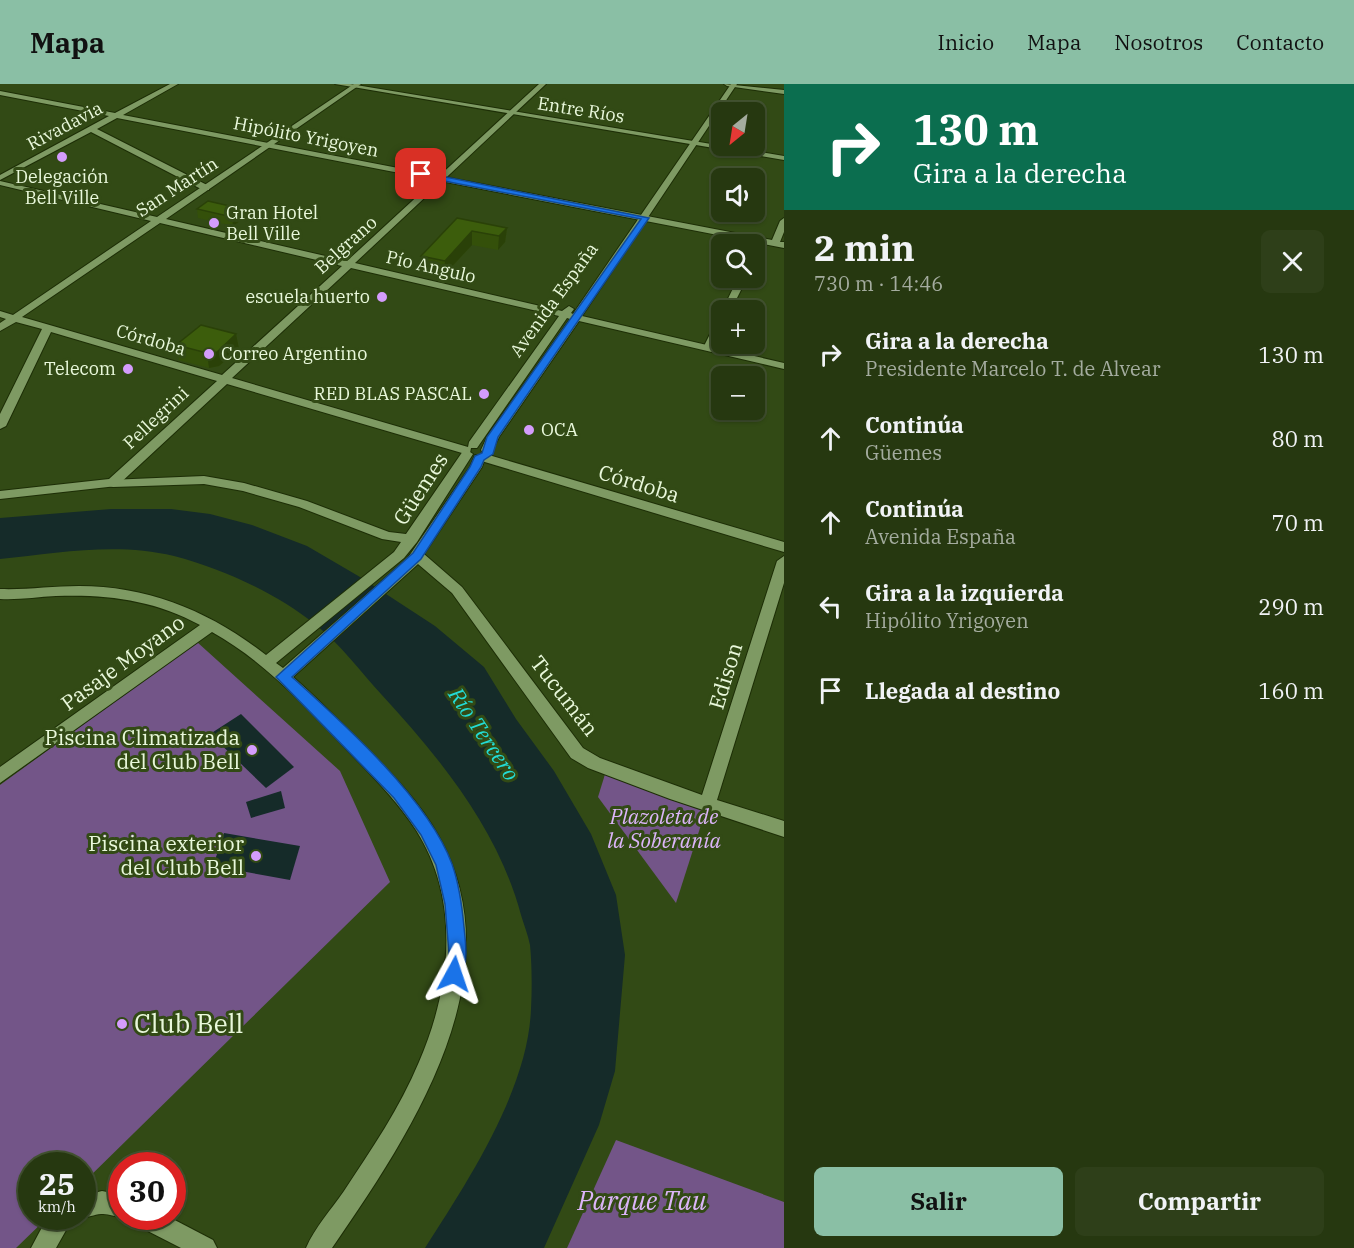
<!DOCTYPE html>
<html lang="es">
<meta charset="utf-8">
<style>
:root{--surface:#263810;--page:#2e3f19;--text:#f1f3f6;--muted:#a4ac9f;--line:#425230;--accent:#8abfa5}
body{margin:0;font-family:"IBM Plex Serif",serif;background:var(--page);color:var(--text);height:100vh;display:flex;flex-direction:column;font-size:22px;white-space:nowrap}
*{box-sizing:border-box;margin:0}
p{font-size:20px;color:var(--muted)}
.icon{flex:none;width:33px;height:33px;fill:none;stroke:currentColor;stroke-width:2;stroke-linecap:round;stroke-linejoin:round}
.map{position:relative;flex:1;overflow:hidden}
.sheet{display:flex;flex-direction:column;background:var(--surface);width:570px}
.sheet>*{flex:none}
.banner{background:#0b6e4f;color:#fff;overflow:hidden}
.needle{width:39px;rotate:210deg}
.tools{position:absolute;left:711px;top:18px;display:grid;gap:12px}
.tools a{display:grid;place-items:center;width:54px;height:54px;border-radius:9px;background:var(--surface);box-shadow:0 2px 4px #0004,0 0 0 2px var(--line);font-size:30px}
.speed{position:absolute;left:18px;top:1068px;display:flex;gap:12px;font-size:30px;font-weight:700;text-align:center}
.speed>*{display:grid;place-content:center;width:78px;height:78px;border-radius:50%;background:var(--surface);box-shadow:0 2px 4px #0004,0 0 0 2px var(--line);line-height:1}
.speed small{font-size:15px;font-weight:400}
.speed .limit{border:9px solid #d22;background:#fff;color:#111}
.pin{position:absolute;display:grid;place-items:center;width:51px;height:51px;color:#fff;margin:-26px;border-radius:12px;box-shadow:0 3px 9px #0006}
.me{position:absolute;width:66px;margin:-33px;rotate:5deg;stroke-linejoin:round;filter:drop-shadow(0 0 4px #0008)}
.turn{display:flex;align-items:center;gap:21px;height:126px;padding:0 30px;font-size:27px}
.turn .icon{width:78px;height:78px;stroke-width:2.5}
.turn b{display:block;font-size:42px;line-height:51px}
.round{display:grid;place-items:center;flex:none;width:63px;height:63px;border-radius:9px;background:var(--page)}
.headline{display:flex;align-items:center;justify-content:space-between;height:102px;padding:0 30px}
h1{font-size:36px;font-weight:800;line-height:45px}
.primary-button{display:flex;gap:12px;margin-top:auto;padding:12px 30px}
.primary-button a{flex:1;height:69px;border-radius:9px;background:var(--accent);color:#111;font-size:24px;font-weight:800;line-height:69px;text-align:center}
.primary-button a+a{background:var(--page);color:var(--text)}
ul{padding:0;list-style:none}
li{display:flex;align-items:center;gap:18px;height:84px;padding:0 30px}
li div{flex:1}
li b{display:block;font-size:22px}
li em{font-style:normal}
header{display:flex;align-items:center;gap:36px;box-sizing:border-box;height:84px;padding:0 30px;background:var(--accent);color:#111}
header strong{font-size:28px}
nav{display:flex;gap:33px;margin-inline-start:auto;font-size:21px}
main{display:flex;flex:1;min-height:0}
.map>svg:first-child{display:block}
</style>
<header>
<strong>Mapa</strong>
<nav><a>Inicio</a><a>Mapa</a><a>Nosotros</a><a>Contacto</a></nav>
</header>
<main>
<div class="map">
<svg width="784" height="1164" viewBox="0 0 784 1164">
<rect width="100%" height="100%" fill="#324a15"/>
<g fill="#735588">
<polygon points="197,558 340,687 390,798 83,1099 82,1082 32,1082 32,1132 48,1133 16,1164 0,1164 0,701"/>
<polygon points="606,687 708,719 676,819 598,713"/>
<polygon points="616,1056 784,1118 784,1164 567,1164"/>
</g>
<g fill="#152b29">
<path d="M111 425H171L210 430 252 441 307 462 360 493 435 542 484 583 516 635 554 687 591 750 616 811 625 871 615 987 599 1041 544 1164H425C468 1097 528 1006 531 925 532 905 532 881 530 861 528 851 524 841 521 831 498 745 440 674 381 610 360 587 340 560 316 541 276 509 223 485 174 472 117 458 57 469 0 475V434Z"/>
<polygon points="241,630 294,683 266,704 210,650"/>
<polygon points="281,707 285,724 251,734 246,718"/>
<polygon points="224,749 300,762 290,796 213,782"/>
</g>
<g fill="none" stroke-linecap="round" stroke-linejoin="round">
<g stroke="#1d2e06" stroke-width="2">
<g id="street">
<polygon points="170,0 178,0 123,31 772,156 780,137 784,134 784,148 780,158 784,158 784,164 117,34 97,45 209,102 209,106 203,106 91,48 0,96 0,91 109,32 0,11 0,7 115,29"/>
<polygon points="335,0 350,0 784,72 784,76"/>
<polygon points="724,0 784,6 784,10 727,2"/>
<polygon points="738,194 747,194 731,226 722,227"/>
<polygon points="722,233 722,247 713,264 704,266 703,264 717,236"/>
<path d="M467 366 473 370 417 458 404 474 276 579 283 584 407 475 470 383 475 371H483L485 374 482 383 424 470 462 503 583 664 600 674 702 711 777 477 784 472V499L717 716 784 737V753L670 715 588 684 571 674 452 509 418 480 293 593C315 612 335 633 355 653 386 684 418 715 439 753 517 892 410 1051 332 1164H306C315 1143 331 1126 344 1107 371 1066 400 1024 419 978 451 904 461 817 416 746 394 712 364 684 336 654 299 615 259 574 212 548L0 699V683L200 541C155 516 106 510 56 512 37 513 19 516 0 515V505C26 506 52 502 79 502 149 502 211 528 266 571L394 468 401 458 382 455 299 423 243 407 204 400 113 403 109 402 107 399 109 396 204 392 244 399 307 417 389 448 406 450 463 367Z"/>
<path d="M102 1107 122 1111V1132H126C118 1135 110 1129 101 1130 91 1131 84 1136 75 1132H82V1112Z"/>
<polygon points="48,1132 74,1132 56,1164 31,1164"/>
<polygon points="131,1132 167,1132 213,1156 217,1164 181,1164 134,1140"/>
</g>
</g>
<g stroke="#1d2e06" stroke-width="2">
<g id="secondary">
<path d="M354 0H361L166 135 347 177 539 0H546L355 179 562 227 569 222 574 225 571 229 573 230 731 0H737L582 232 784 279V285L579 237 499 353 491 369H483L481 366 487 353 570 235 567 234 477 364H471L470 369H462L227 300 117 402 0 415V407L109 395 217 297 51 248 6 342 0 345V330L42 245 16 238 0 247V239L6 235 0 233V227L13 231 151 137 0 101V97L157 133ZM160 139 342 182 222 291 22 233ZM351 184 559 232 469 358 468 363 232 294Z"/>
<polygon points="482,369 784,458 784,468 478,376 476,373"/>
</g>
</g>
<use href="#street" fill="#7e9a63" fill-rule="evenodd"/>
<use href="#secondary" fill="#7e9a63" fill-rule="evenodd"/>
</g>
<g fill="#34500a">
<polygon points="197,125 244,134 233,142 198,134"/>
<polygon points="457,134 507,144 505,158 498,166 472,161 444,191 420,186 421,172"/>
<polygon points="236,250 239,265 219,282 209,284 179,276 176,261"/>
</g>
<g fill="#2a4108">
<polygon points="243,125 244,134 233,142 232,133"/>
<polygon points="507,144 505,158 498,166 499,152"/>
<polygon points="472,147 472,161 444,191 445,177"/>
<polygon points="236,250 239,265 219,282 209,284 207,269"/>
</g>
<g fill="#3c5d0c" stroke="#2a4108" stroke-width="1.5">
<polygon points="208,117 243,125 232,133 197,125"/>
<polygon points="457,134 507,144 499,152 472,147 445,177 421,172"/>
<polygon points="201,241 236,250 217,268 207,269 176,261"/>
</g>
<path fill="#1a73e8" stroke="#114b97" stroke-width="1.5" d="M421 88 649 134 498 353 493 370 484 376 481 383 421 475 292 593C343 639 428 715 452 780 459 800 462 821 464 843 466 861 468 879 461 897L454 899 448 897 446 890 449 870 445 820 436 781 421 751 394 714 276 593 413 469 470 383 475 372 482 369 487 353 641 135 418 92Z"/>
<g fill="#d49cfc" stroke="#324a15" stroke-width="2">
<circle cx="62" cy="73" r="6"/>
<circle cx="214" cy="139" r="6"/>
<circle cx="382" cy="213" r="6"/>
<circle cx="209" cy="270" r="6"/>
<circle cx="128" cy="285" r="6"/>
<circle cx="484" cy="310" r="6"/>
<circle cx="529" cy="346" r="6"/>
<circle cx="252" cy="666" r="6"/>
<circle cx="256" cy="772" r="6"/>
<circle cx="122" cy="940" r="6"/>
</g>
<g text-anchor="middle" stroke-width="6" stroke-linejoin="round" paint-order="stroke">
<g font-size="18" fill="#e9f8db" stroke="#324a15">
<text transform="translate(581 26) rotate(9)" y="6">Entre Ríos</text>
<text transform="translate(65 42) rotate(-28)" y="6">Rivadavia</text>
<text transform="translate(306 53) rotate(11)" y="6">Hipólito Yrigoyen</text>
<text transform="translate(177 103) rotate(-33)" y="6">San Martín</text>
<text transform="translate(346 161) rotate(-42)" y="6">Belgrano</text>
<text transform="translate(431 183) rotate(13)" y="6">Pío Angulo</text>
<text transform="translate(554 216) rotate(-54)" y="6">Avenida España</text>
<text transform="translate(151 256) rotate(16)" y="6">Córdoba</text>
<text transform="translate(156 334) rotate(-43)" y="6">Pellegrini</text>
</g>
<g font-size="18" fill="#e9f8db" stroke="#324a15" text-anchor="start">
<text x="62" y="99" text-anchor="middle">Delegación<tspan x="62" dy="21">Bell Ville</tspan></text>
<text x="226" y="135">Gran Hotel<tspan x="226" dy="21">Bell Ville</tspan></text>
<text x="370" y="219" text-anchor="end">escuela huerto</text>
<text x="221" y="276">Correo Argentino</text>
<text x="116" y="291" text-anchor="end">Telecom</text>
<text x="472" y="316" text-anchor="end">RED BLAS PASCAL</text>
<text x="541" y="352">OCA</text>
</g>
<g font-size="21" fill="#e9f8db" stroke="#324a15">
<text transform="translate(639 400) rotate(17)" y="7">Córdoba</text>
<text transform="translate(421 405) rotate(-57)" y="7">Güemes</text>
<text transform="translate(123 579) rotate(-36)" y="7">Pasaje Moyano</text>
<text transform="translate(726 592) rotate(-73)" y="7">Edison</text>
<text transform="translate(564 612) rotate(52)" y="7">Tucumán</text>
</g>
<g font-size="21" fill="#e9f8db" stroke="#324a15" text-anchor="end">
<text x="240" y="661">Piscina Climatizada<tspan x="240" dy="24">del Club Bell</tspan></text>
<text x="244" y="767">Piscina exterior<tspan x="244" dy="24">del Club Bell</tspan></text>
</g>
<g font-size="21" font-style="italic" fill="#dcb5f9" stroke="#324a15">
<text x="664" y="740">Plazoleta de<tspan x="664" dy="24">la Soberanía</tspan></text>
</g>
<g font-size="22" font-style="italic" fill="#23dcd5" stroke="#324a15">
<text transform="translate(484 650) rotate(56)" y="8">Río Tercero</text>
</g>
<g font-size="26" fill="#e9f8db" stroke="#324a15" text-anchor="start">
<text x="134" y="949">Club Bell</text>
</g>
<g font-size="26" font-style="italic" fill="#dcb5f9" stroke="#324a15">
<text x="642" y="1126">Parque Tau</text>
</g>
</g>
</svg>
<div class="tools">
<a><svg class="needle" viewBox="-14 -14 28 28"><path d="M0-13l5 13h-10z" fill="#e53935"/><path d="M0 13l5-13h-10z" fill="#a4ac9f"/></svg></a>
<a><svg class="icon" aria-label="sound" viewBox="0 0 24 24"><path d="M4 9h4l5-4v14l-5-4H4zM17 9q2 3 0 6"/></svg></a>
<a><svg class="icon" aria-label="search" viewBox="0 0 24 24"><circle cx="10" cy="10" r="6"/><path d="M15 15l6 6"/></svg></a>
<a>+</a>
<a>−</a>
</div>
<div class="speed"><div>25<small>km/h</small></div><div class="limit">30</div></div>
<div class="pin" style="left:421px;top:90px;background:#d93025"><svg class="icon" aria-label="arrive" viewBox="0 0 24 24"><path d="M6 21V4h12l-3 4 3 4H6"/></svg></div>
<svg class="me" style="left:454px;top:890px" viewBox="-20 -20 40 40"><path d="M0-17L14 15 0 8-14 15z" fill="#1a73e8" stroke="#fff" stroke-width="4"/></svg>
</div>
<section class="sheet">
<div class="banner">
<div class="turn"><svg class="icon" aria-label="right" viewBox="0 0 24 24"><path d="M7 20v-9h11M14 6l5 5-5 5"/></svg><div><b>130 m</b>Gira a la derecha</div></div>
</div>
<div class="headline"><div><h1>2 min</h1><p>730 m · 14:46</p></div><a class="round"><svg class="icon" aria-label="close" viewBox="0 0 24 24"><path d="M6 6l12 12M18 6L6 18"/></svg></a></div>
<ul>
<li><svg class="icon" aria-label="right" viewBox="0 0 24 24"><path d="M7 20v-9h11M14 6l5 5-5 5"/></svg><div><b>Gira a la derecha</b><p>Presidente Marcelo T. de Alvear</p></div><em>130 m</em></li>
<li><svg class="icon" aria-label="ahead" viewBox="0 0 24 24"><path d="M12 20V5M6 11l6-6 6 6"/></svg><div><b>Continúa</b><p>Güemes</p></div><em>80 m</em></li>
<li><svg class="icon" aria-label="ahead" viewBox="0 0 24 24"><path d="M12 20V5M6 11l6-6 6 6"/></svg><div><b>Continúa</b><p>Avenida España</p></div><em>70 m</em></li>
<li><svg class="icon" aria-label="left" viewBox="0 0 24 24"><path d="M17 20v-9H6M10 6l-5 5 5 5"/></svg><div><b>Gira a la izquierda</b><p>Hipólito Yrigoyen</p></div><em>290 m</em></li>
<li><svg class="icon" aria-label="arrive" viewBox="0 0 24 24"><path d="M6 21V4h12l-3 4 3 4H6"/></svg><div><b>Llegada al destino</b></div><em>160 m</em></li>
</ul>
<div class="primary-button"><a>Salir</a><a>Compartir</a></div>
</section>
</main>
